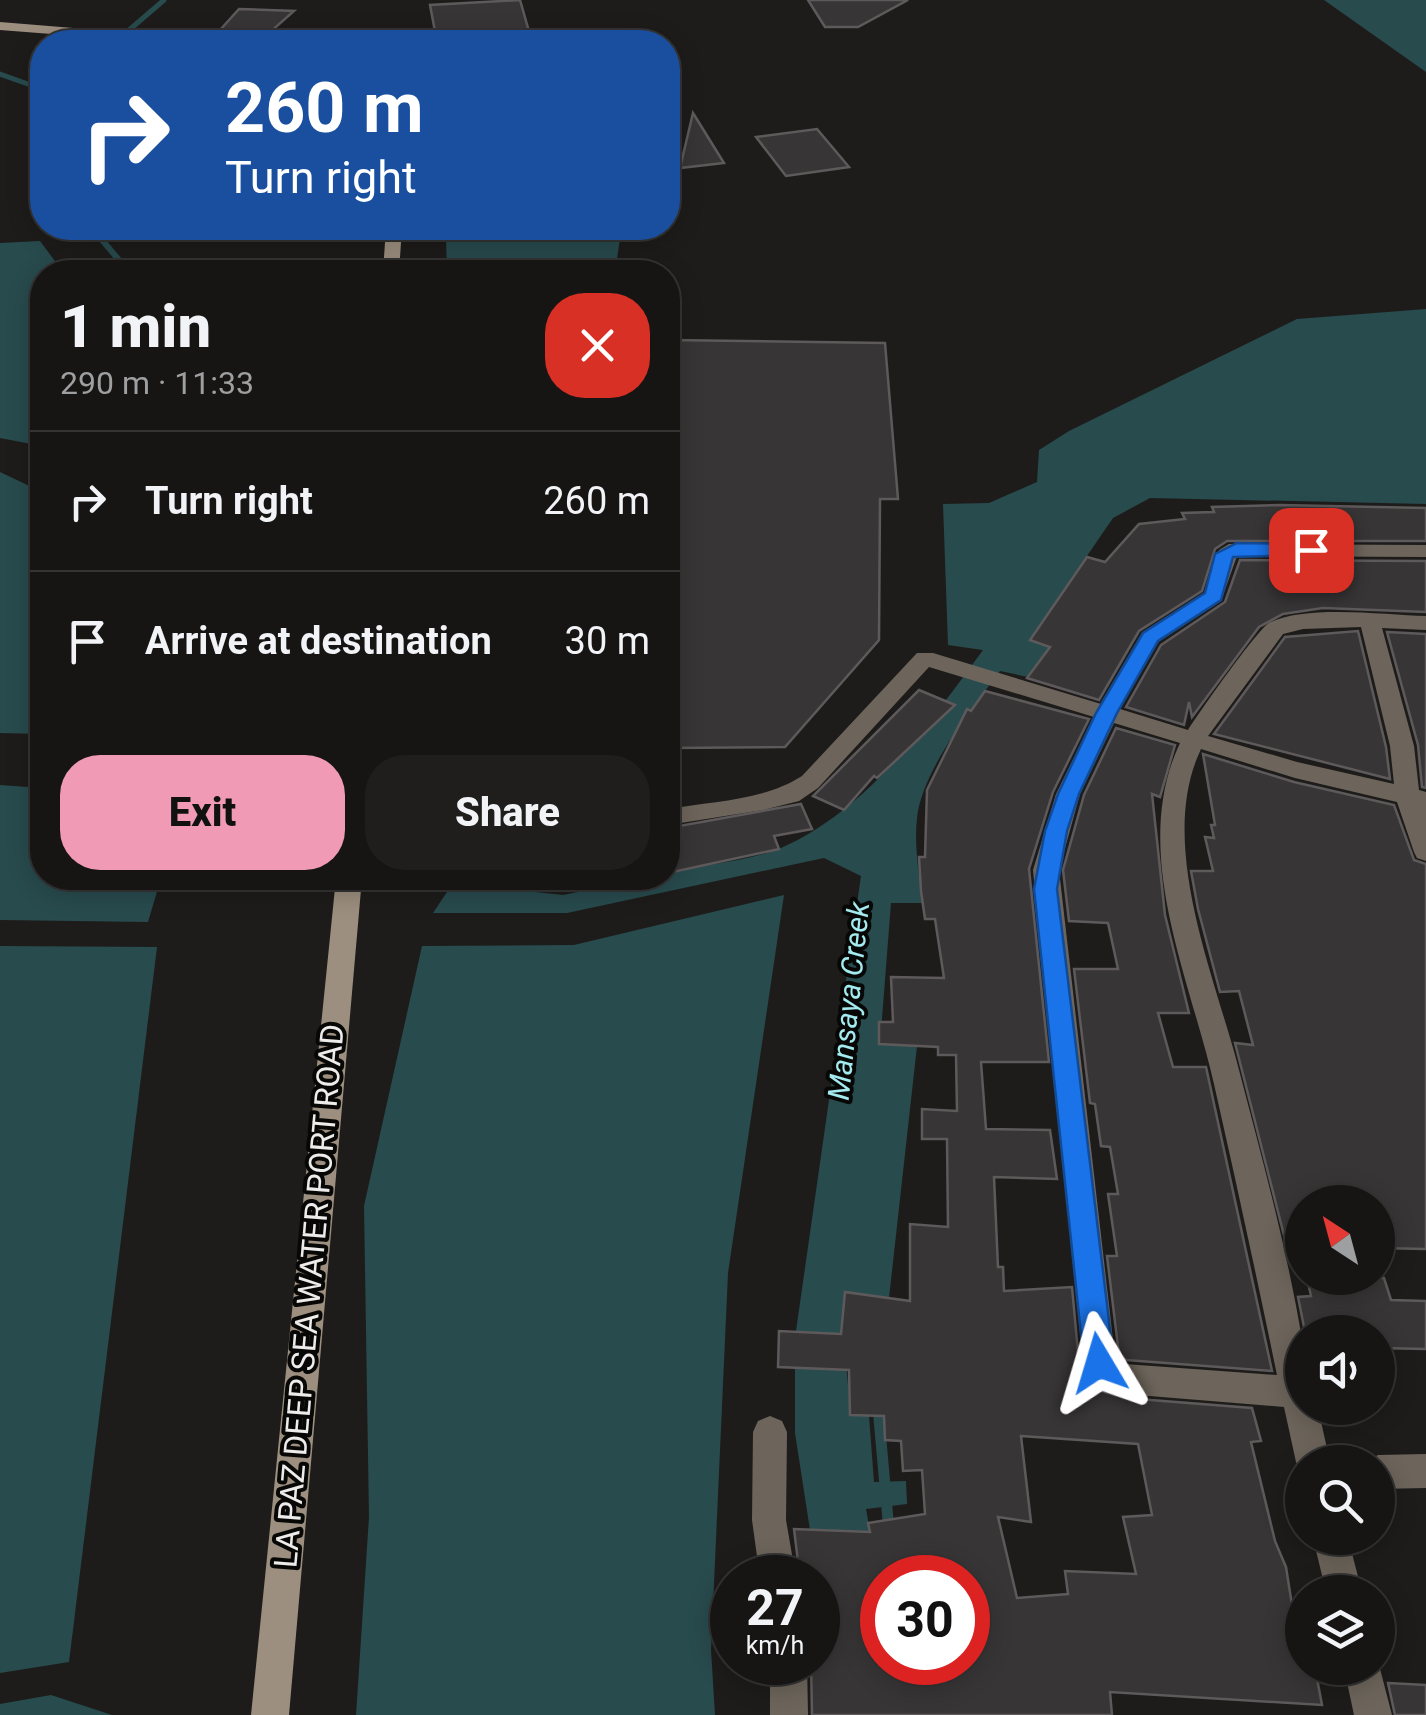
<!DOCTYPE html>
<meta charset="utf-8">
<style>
:root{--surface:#161514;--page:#1f1e1d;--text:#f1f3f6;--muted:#9e9fa0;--line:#353434;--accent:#f09ab6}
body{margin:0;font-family:Roboto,sans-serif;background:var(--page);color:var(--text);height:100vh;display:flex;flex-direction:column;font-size:38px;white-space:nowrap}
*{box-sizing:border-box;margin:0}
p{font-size:32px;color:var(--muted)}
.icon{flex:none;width:55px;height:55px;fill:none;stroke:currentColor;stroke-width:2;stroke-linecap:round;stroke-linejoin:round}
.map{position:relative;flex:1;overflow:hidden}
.side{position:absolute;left:30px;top:260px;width:650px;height:630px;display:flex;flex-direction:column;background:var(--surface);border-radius:40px;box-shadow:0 5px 25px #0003,0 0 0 2px var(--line)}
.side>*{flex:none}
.hud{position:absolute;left:30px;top:30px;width:650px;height:210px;border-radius:40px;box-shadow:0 5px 25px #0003,0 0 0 2px var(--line);background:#1a4fa0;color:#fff;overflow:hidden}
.needle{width:65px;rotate:324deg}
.controls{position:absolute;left:1285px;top:1185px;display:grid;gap:20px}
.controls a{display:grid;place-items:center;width:110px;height:110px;border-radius:50%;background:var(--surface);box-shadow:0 5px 25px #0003,0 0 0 2px var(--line);font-size:50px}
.speed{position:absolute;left:710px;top:1555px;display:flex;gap:20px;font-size:50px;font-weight:700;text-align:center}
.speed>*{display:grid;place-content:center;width:130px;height:130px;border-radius:50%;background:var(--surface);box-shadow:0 5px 25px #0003,0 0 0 2px var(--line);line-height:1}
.speed small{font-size:25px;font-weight:400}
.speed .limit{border:15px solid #d22;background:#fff;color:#111}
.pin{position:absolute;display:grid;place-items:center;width:85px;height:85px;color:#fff;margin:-42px;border-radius:20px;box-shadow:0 5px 15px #0006}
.me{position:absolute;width:110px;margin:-55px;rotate:353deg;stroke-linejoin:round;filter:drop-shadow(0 0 8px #0008)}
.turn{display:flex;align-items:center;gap:35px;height:210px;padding:0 30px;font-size:45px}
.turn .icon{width:130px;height:130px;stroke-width:2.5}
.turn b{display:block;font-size:70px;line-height:85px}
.round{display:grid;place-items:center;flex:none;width:105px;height:105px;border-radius:40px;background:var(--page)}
.overview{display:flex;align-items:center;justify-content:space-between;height:170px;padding:0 30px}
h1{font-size:60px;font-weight:800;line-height:75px}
.primary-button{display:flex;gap:20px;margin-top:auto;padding:20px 30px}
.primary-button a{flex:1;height:115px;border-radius:40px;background:var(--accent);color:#111;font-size:40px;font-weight:800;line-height:115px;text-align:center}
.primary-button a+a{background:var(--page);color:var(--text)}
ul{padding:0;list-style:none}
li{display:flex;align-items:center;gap:30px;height:140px;padding:0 30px;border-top:2px solid var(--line)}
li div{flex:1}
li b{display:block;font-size:38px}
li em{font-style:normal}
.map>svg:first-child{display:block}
</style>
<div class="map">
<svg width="1426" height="1715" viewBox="0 0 1426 1715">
<rect width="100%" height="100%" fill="#1e1c1a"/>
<g fill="#284b4e">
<polygon points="1324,0 1426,0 1426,72"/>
<polygon points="504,228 591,228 621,232 615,272 447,272 446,238"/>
<polygon points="40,241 63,272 42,272 42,446 0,438 0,243"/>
<path d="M1426 309V504L1150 498 1113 518 1030 639 1050 647 1028 677 1000 671C972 709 922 770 917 818 914 844 919 878 923 903H891L880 1044 917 1046 889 1298 846 1365 851 1414 869 1416 874 1482 906 1481 907 1504 866 1509 882 1597V1608L868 1610 810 1530 795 1433V1367L812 1368 813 1332 796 1331 861 876 824 858 567 913H433L453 883 563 895 648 878H668V873C701 865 750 861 781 848 866 811 930 723 983 650L948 645 943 504 989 503 1037 482 1039 450 1069 431 1297 319Z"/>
<polygon points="0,472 42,492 42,734 0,733"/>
<polygon points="0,785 42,788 42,878 161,878 148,922 0,920"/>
<polygon points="784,895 728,1273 711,1650 715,1715 356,1715 369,1517 364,1206 422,946 574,945"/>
<polygon points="0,946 157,947 69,1662 0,1673"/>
<polygon points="51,1695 112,1715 0,1715 0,1704"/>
</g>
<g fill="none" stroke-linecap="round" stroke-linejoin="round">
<g stroke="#284b4e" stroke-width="5">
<polyline points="128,31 164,0"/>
<polyline points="0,74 42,89"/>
<polyline points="42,147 37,155 42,170"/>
</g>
<polyline stroke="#284b4e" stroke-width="6" points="92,228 129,272"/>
<polyline stroke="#284b4e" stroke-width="11" points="878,1407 889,1531"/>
</g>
<g fill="#383536" stroke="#5e5a5b" stroke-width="2.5" fill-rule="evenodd">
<polygon points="520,0 532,42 437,42 430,5"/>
<polygon points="808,0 908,0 858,27 825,27"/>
<polygon points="239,9 294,11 259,42 211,40"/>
<polygon points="693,113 724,163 680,168"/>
<polygon points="817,129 849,167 786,176 756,137"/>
<polygon points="668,340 885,343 898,499 880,499 879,640 785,747 668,748"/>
<polygon points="1280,505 1426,508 1426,541 1227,541 1215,549 1202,591 1139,631 1099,700 1027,678 1050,647 1030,640 1087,557 1105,562 1139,524 1185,519 1182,513 1214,512 1212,507"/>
<polygon points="1240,560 1426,561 1426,612 1323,608 1283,614 1259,627 1192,717 1189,702 1184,725 1126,707 1161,645 1225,602"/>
<polygon points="1358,631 1386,747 1390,779 1214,734 1285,637"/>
<polygon points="1387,632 1426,634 1426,788 1422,787 1418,745"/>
<polygon points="919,690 955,705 877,778 874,776 844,810 813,796"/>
<path d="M985 691 1089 719 1053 792 1029 869 1049 1062H981L986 1129 1050 1130 1057 1179 994 1177 998 1267H1003L1004 1291 1072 1287 1079 1363 1097 1390 1125 1398 1252 1408 1261 1441 1251 1442 1275 1541 1286 1567 1298 1643H1302V1668H1315L1322 1705 1110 1692 1112 1715H812L811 1662H818V1578H800L794 1529 870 1532 868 1523 925 1514 922 1470 903 1471 901 1441 885 1440 884 1416 850 1415 849 1370 778 1367 779 1331 841 1334 845 1292 910 1301V1224L948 1227 947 1139H922V1109L957 1111 956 1055H938V1047L879 1044V1022H893L891 977 944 978 935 919H925L921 891 919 857H925L927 790 967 709 971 711ZM1021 1436 1138 1444 1152 1515 1123 1517 1136 1574 1065 1571 1068 1594 1017 1598 998 1517 1031 1522ZM882 1578H968V1662H882Z"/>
<polygon points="1116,728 1175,745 1160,797 1152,794 1165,915 1189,1013 1158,1013 1173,1067 1206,1067 1272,1371 1126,1360 1119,1355 1107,1256 1117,1256 1108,1194 1118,1194 1110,1147 1101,1146 1095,1104 1090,1103 1074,969 1118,969 1108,923 1069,921 1063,870 1084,795"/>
<polygon points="1203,754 1294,782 1394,805 1414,860 1426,864 1426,1249 1378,1248 1378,1202 1302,1202 1302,1251 1288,1251 1235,1043 1253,1045 1239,991 1220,992 1198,909 1191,871 1213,871 1205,837 1214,838 1211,825 1215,825"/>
<polygon points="801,804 812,829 774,836 779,849 668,873 668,828"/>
<polygon points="1307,1278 1384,1278 1391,1300 1426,1301 1426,1349 1378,1348 1378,1332 1305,1332 1298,1297 1311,1296"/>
<polygon points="1388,1683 1426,1685 1426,1715 1395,1715"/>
</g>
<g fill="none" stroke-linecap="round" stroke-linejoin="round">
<g fill="#6d655b" fill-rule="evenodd">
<path d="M1229 544 1426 545V557L1237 556 1221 601 1158 642 1120 709 1188 730C1199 713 1256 631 1269 623 1305 604 1385 615 1426 616V630L1382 628 1414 746 1419 790 1426 792V861L1417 858 1414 852 1397 802 1295 778 1201 749C1156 843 1215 976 1239 1070 1262 1158 1287 1249 1302 1339 1305 1361 1302 1385 1302 1408H1318L1330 1462H1302V1474L1296 1462 1284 1407 1125 1394 1098 1386 1083 1363 1033 870 1056 794 1094 717 929 667 818 788 799 801 763 810 668 825V809C712 801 763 801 802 776L917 653H933L1101 704 1142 633 1205 593 1219 550ZM1361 627 1390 746 1394 784 1297 762 1208 736 1283 634 1303 629ZM1114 723 1180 743C1129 850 1190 978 1214 1084 1236 1181 1257 1278 1277 1375L1125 1364 1115 1357 1059 870 1080 794Z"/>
<polygon points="770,1416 782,1421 787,1432 786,1520 796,1578 760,1578 752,1520 753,1432 758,1421"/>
<polygon points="1426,1454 1426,1488 1378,1489 1378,1462 1365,1462 1378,1455"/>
<polygon points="1313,1538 1348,1538 1362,1592 1326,1592"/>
<polygon points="1378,1661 1392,1715 1354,1715 1344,1668 1378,1668"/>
<polygon points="770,1662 807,1662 808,1715 770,1715"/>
</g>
<g fill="#9c8f7f" fill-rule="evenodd">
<polygon points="0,22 195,38 201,42 154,42 0,30"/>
<polygon points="386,228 402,228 399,272 383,272"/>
<polygon points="336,878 362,878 289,1715 251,1715"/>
</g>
</g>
<polygon fill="#1a73e8" stroke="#114b97" stroke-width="2.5" points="1237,543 1311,544 1320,550 1311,555 1233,557 1221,600 1158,641 1117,713 1079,794 1067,831 1057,889 1114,1363 1109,1373 1099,1377 1089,1373 1084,1363 1034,889 1045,831 1058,794 1096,713 1143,633 1205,593 1215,554"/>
<g text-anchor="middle" stroke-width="8" stroke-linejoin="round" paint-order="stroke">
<g font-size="30" font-style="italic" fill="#a4ebf0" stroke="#070706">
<text transform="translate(849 1001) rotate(-84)" y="10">Mansaya Creek</text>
</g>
<g font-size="32" fill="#eeeceb" stroke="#070706">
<text transform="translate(309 1296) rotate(-85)" y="11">LA PAZ DEEP SEA WATER PORT ROAD</text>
</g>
</g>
</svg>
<div class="controls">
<a><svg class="needle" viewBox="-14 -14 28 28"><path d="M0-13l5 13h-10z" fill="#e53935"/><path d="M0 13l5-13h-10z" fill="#9e9fa0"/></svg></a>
<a><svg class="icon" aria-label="sound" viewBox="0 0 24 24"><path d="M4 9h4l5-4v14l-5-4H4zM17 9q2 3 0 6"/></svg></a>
<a><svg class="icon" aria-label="search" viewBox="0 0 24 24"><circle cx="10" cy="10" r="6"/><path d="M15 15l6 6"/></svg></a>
<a><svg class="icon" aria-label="layers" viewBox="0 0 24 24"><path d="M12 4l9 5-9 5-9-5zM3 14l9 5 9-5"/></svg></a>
</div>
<div class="speed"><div>27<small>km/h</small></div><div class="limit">30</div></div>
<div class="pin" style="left:1311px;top:550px;background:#d93025"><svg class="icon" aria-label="arrive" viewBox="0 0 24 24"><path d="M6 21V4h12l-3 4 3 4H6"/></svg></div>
<svg class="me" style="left:1099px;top:1363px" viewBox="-20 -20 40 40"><path d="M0-17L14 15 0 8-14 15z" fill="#1a73e8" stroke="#fff" stroke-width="4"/></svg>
<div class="hud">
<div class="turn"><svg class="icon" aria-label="right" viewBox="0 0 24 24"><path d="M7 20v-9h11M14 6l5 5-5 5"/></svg><div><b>260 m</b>Turn right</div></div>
</div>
<section class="side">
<div class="overview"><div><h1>1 min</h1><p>290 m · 11:33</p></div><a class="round" style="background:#d93025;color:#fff"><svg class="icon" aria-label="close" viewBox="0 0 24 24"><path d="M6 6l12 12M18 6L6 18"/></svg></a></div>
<ul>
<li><svg class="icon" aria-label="right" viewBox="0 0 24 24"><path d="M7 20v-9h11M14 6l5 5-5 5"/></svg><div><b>Turn right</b></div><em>260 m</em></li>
<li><svg class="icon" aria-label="arrive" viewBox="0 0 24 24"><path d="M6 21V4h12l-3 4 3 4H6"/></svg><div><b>Arrive at destination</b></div><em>30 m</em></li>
</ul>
<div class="primary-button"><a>Exit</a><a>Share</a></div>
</section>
</div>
